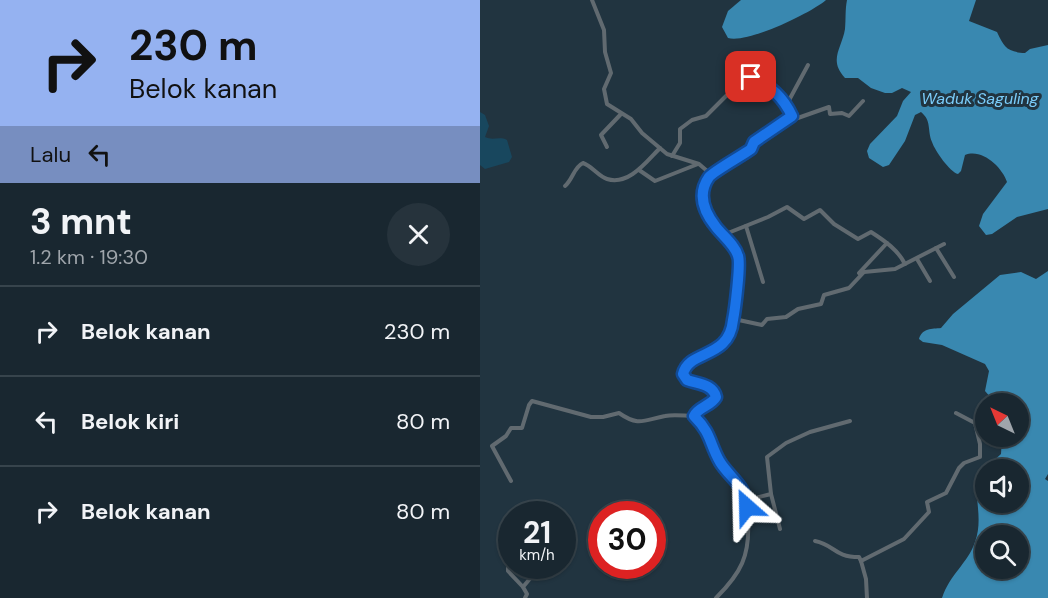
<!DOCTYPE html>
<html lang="id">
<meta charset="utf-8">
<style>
:root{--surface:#192730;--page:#26333c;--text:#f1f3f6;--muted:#9fa5ab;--line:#37444c}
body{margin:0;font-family:"DM Sans",sans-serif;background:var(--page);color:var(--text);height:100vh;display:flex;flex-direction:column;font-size:22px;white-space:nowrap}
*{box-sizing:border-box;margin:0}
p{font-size:20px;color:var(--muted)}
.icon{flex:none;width:33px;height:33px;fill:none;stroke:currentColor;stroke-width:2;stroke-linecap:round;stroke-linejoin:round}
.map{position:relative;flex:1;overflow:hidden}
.side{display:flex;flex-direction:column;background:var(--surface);width:480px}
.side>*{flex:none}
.guide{background:#95b2f1;color:#111;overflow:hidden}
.needle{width:39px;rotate:317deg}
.controls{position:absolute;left:495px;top:393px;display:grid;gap:12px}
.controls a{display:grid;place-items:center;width:54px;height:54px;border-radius:50%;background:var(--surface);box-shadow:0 2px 4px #0004,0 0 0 2px var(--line);font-size:30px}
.speed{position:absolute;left:18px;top:501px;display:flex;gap:12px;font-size:30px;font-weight:700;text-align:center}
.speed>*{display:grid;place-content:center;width:78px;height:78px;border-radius:50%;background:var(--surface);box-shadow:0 2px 4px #0004,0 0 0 2px var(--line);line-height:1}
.speed small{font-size:15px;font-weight:400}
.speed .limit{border:9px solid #d22;background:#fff;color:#111}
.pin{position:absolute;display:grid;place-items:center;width:51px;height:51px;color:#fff;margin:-26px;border-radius:12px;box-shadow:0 3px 9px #0006}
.me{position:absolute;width:66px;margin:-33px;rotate:335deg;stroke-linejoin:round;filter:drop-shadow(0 0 4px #0008)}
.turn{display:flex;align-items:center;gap:21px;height:126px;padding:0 30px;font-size:27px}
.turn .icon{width:78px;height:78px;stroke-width:2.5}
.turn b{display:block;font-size:42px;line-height:51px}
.then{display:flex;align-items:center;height:57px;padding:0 30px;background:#0003;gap:12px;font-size:22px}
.round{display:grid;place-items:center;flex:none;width:63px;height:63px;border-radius:32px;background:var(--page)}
.overview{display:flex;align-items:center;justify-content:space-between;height:102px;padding:0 30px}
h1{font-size:36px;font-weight:700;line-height:45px}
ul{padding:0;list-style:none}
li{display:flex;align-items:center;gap:18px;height:90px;padding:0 30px;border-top:2px solid var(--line)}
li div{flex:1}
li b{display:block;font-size:22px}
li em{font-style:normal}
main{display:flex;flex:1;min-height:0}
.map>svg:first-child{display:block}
</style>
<main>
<section class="side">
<div class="guide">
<div class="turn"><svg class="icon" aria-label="right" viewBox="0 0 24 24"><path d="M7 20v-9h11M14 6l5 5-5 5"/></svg><div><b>230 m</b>Belok kanan</div></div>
<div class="then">Lalu<svg class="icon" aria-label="left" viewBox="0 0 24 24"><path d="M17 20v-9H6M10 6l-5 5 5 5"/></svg></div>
</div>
<div class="overview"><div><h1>3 mnt</h1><p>1.2 km · 19:30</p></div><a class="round"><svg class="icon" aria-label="close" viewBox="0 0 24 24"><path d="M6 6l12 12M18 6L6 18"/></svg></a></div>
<ul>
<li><svg class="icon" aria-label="right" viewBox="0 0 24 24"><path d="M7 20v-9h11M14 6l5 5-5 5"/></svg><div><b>Belok kanan</b></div><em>230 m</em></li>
<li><svg class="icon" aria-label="left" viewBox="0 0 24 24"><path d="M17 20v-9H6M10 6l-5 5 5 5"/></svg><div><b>Belok kiri</b></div><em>80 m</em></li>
<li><svg class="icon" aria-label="right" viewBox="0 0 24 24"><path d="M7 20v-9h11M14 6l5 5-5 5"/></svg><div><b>Belok kanan</b></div><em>80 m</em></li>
</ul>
</section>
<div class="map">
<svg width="568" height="598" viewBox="0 0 568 598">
<rect width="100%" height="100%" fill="#213440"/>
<path fill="#18475e" d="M0 112 5 115 9 126 5 137C13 141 19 136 27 140L32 157 29 162 5 169 0 165Z"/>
<g fill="#3988b0" fill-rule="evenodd">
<path d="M261 0H346C331 13 267 44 248 38L242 27 248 11Z"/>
<path d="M367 0H496L489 21 517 32C524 47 527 52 545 53L550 49 568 45V209L537 217 512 234 506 235 499 226 503 214 527 182C522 167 502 148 485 155L481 171 478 174C470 172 455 151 452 142 447 130 452 121 441 112L435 115 425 141 409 165 403 167 389 158 387 151 390 144 417 116 423 101 431 92 422 88 412 93H405L391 88 378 78H365C348 60 362 48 365 29 366 18 365 10 367 0Z"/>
<path d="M568 271V474L565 479 568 481V598H462C470 574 488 563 495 542 503 521 495 498 496 477L521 454 522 437 538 436V404L512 403V399L505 391 509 371 505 364 462 345 443 342 439 339C442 328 452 329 461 328L473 314 520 275 541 272 556 279ZM506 470H538V502H506ZM506 536H538V568H506Z"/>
</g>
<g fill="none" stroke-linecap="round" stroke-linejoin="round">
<g stroke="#616a70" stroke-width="4">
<path d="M112 0 124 30 125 52 131 73 124 89 127 104 151 119 162 133 187 154 219 164 226 170 229 177C227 185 222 191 222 199 223 224 262 242 259 265 257 285 257 327 246 342 235 356 208 355 203 374L207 380C218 384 233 384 236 397 231 406 218 407 215 416 230 433 229 440 239 460 245 472 259 480 265 493 269 501 268 511 268 520 270 556 261 573 236 598"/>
<polyline points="266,67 268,78"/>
<polyline points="312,116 307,104 328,65"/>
<polyline points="127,147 121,135 141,114"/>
<polyline points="192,156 200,143 200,129 212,120 226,116 246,96 261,86 264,80 273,77 298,93 307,104"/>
<polyline points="159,170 175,181 218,164"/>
<polyline points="229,177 271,149 274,142 312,116 315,119 349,107 350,114 362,113 369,116 383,101"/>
<path d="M85 186C93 179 94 167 103 163 112 166 118 176 127 179 149 186 167 161 180 148"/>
<polyline points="266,226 283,282"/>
<path d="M243 235 288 217 307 207 324 219 340 210 354 224 378 239 391 232C405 241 418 250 425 264"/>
<polyline points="456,248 474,277"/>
<polyline points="437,259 450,281"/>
<polyline points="379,273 407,243"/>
<polyline points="254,319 282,325 287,319 306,317 318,309 341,304 344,295 369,288 384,272 415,269 464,244"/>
<path d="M31 481 12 446 26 436 31 428H42L49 405 52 401 111 417H123L139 413C159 427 164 420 185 416 194 414 205 416 215 416"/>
<polyline points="267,500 291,494"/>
<polyline points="300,529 291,494 287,457 306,443 330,432 370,421"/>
<path d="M335 541C355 545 354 557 379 557L381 561"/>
<polyline points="28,568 28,571 43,587"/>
<polyline points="45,598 47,594 43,587 53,575 53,566"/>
<polyline points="387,598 386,579 381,561 424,539 449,512 447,502 466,493 479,468 484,463 500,457 500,444 495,423 476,413"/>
</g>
</g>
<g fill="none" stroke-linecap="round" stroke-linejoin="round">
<g stroke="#114b97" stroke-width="15">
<path id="route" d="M267 507C266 486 250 478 240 462 229 443 232 434 214 416 218 407 231 406 236 397 233 384 218 384 207 380L203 374C209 349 249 360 253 320 255 310 261 263 258 256 255 245 243 236 236 227 224 212 217 194 229 177 234 171 263 155 271 149L274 142 312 116C303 97 291 86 271 77"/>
</g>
<use href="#route" stroke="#1a73e8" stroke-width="10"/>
</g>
<g text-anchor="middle" stroke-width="6" stroke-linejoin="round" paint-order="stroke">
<g font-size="16" font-style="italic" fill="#7bcdfa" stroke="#213440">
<text x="500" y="104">Waduk Saguling</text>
</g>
</g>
</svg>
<div class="controls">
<a><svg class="needle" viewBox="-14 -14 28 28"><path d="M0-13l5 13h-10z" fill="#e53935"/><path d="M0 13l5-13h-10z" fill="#9fa5ab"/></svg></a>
<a><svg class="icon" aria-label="sound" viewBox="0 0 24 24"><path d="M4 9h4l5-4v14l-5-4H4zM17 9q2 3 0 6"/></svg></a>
<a><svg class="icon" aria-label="search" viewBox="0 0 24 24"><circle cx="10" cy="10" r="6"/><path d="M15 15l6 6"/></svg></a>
</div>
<div class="speed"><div>21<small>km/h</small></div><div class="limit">30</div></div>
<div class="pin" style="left:271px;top:77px;background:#d93025"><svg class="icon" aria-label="arrive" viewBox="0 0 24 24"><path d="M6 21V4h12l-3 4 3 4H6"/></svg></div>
<svg class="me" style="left:267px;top:507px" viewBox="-20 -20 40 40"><path d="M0-17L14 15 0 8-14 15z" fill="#1a73e8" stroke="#fff" stroke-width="4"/></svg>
</div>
</main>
